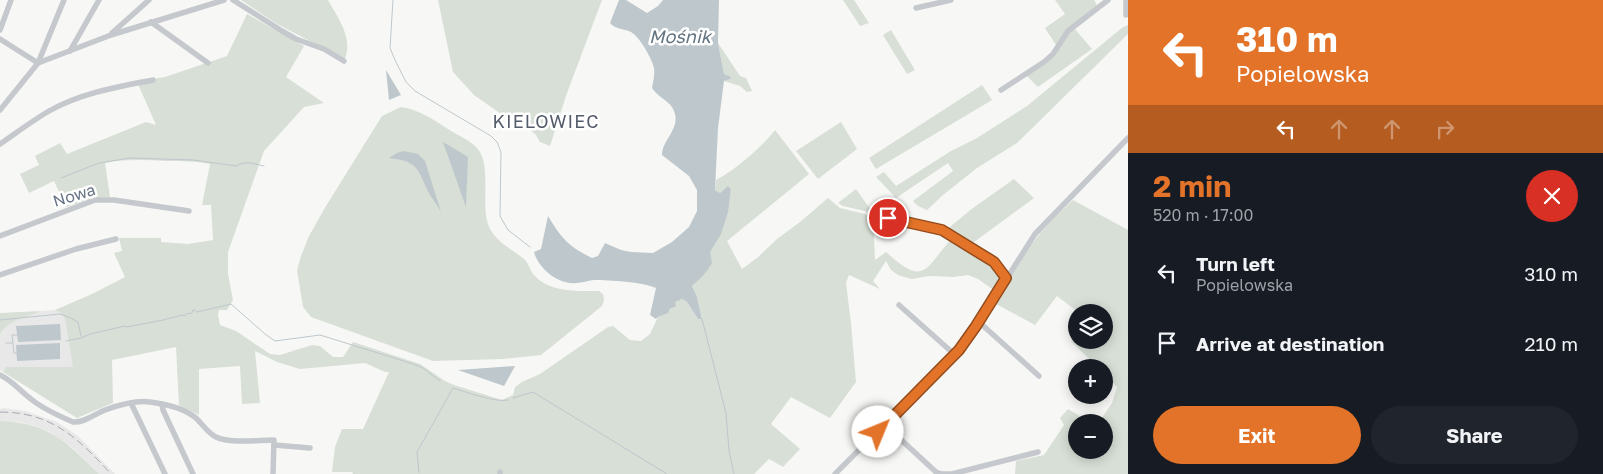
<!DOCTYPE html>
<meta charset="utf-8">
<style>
:root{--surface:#171b24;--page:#20242c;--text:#f1f3f6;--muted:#9ea1a6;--accent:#e37329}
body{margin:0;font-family:"Golos Text",sans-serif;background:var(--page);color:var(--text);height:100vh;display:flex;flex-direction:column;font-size:19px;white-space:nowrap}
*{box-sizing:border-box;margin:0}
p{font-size:16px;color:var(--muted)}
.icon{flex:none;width:28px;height:28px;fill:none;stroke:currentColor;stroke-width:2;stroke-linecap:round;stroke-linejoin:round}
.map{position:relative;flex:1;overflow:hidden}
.panel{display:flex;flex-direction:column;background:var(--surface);width:475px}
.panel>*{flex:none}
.banner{background:#e37329;color:#fff;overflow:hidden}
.controls{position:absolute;left:1068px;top:304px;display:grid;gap:10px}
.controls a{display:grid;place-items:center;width:45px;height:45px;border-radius:50%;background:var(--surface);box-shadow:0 2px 12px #0003;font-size:25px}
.pin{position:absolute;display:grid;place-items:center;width:42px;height:42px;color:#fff;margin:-21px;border:2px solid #fff;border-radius:50%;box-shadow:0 1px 5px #0007}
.me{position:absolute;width:55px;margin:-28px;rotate:45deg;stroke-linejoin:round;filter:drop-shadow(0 0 4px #0008)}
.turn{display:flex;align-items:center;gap:18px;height:105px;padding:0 25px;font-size:22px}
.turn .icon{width:65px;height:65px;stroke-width:2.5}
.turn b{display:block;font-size:35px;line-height:42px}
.lanes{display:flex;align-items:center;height:48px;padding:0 25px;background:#0003;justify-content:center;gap:25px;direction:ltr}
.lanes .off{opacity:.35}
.round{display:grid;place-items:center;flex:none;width:52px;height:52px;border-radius:26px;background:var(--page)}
.head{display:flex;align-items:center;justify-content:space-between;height:85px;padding:0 25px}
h1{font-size:30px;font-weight:700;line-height:38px;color:var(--accent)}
.button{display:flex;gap:10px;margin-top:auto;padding:10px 25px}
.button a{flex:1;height:58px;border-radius:30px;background:var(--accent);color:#fff;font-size:20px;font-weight:700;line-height:58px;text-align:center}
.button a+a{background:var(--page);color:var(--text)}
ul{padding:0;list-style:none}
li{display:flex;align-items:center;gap:15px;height:70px;padding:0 25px}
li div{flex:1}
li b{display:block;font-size:19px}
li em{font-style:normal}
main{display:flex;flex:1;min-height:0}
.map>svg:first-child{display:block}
</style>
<main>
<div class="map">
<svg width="1128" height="474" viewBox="0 0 1128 474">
<rect width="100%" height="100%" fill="#f7f8f5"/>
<g fill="#e8e8e8">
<polygon points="55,310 61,313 65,318 74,367 6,367 3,372 0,370 0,334 4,327 13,321 41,311"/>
<polygon points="4,408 25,411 57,422 78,436 115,474 99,474 74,449 50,432 35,426 19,422 0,421 0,409"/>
</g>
<g fill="#d8dfd6">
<path d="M241 0H328C338 18 353 37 345 59L277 24Z"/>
<polygon points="438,0 602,0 567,93 550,146 540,142 536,135 529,129 501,114 474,95 453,72"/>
<polygon points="843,0 854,0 869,23 860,26"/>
<polygon points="1055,0 1094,0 1097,5 1056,45 1045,28 1065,14"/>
<path d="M247 14 304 46 286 77 324 103 304 107 264 151 228 252V274L233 300 227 310H219L218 315 220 325 236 331 270 354 280 355 312 345 320 346 333 357H343L353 342 420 364 445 381 454 385 502 400 513 395 515 387 522 382 540 374 608 327 613 326 630 340 641 341 650 334 658 317C666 314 672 310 674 302L682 299 687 302 698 319 702 318 697 297 692 286C698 281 704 271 710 267L711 258 709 252C723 231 728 214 731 189L728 186 720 193 715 190 716 180C734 171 763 146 775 130L809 174 727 241 742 269 757 258 777 239 800 222 828 198 840 208 873 216 875 260 886 252C925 287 924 270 952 238 971 251 990 259 1002 279L995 291 978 279 968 275 953 277 929 276 912 279 904 277 898 275 891 270 886 261 873 281 880 289 849 275 846 283 851 323 856 382 830 418 791 397 771 424 800 449 783 467 769 459 754 474H353L352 472H332L335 447 342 429H363L389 372H385L365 363 300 369 277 362 255 351 260 403 242 404 240 366 199 369V415L179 405 176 347 112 360 113 403 77 418 3 372 6 367H73L65 319 61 313 55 310 92 294 125 277 114 253 122 251 119 238H161V242L188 244 213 240 211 205H202L210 164C196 161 181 161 167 161 146 160 125 159 105 163L110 197 95 198 66 207 54 181 29 193 20 174 39 165 35 156 60 143 67 154 146 122 156 125 138 84 153 79 165 77 227 56Z"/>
<polygon points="1128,25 1128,34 1017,143 977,168 943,195 927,210 918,206 913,201 953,171 948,163 896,198 876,177 884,172 896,186 951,151 977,138 1027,106 1123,27"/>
<polygon points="1074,28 1092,49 1038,87 1026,75 1050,59 1067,35"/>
<polygon points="891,30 915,70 907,74 883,35"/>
<polygon points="718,43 740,76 746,78 752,91 747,92 740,86 724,81 730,79 730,77 724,74"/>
<polygon points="982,85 992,100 876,169 869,158"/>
<path d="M401 107C418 109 434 120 448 129 457 135 470 140 477 148 493 165 479 208 490 229 498 243 513 250 524 259 529 263 530 271 534 275 550 293 578 291 599 291L603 294 604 300 602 306 541 355 502 359 433 361 311 317 303 307 297 270 301 256 309 236 326 206 382 116Z"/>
<polygon points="841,122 857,149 818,179 796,151"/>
<polygon points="1014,179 1034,198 970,245 946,230 973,208"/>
<polygon points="856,189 873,213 843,206 838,203"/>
<path d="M1073 200 1128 230V474H1015L1016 461 1044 455 1064 425 1060 418 1068 409 1090 422H1076V450H1104V422H1099L1112 403 1117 387 1104 374V368L1097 367 1071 341 1076 334V340H1104V312H1078L1057 296 1035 325 996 304C1007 282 1020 259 1035 240 1046 225 1060 213 1073 200Z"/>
<path d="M41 311C26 318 9 319 0 334V313Z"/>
<path d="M0 421C50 423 65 441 99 474H0Z"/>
</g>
<g fill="#bec7cc">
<path d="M619 0H626L647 13 658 6 663 0H719L718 43 724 74 731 77 730 79 724 81 718 128 715 190 720 193 728 186 731 189 728 212 721 234 710 252 712 263C708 271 699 280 692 286L697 297 702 319H698L687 302 682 299 675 302 676 306 670 309 668 313 658 317 656 319 650 315 656 288C643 282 609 280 594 280 586 281 579 284 571 283 555 282 538 267 534 252L541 249 548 216C562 239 568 246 592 258L598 256 605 243 621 250 631 252 653 253 672 242 689 227 697 211V190L689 176 662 155C662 139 684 127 672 107 667 100 657 96 652 88 653 82 655 75 654 68 652 59 640 37 631 32 623 28 616 30 610 23Z"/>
<polygon points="386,70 401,95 389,100"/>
<polygon points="443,142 468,157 466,207"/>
<path d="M404 151 418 154 425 161 441 212C438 206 434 201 430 195 417 170 420 161 389 158L397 153Z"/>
<polygon points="60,324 61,340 18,342 16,326"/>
<polygon points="60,343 60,359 17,361 16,345"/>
<polygon points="515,366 504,386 458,370"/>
</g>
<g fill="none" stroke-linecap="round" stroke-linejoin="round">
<g stroke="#bec7cc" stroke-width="1">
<polyline points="393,0 390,48 395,60 406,82 415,91 491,136 497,142 501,152 500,216 508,230 530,247"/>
<path d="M61 178 99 163 130 158 193 160 236 166C246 160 254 164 264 166"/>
<polyline points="702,319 726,413 729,451 734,474"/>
<polyline points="0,320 60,314 71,318 78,322 81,336"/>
<polyline points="66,341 81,338 90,334 125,326 127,327 163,320 182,315 185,316 186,314 192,313 193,310 195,310 197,312 231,304 265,334 275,341 320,335 410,363 423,368 440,381"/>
<polyline points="6,343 12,343"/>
<polyline points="17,353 14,353 12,335 17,335"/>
<polyline points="513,398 533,392 667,474"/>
<path d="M419 473 417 452 453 388C466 392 496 403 508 400"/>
</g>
<g stroke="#c5c8cc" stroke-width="5.5">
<polyline points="233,0 282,31 296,39 324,49 344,61"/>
<polyline points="916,8 951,0"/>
<polyline points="1126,15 1126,0"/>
<polyline points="151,22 208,63"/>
<polyline points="0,30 11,0"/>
<polyline points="112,33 149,0"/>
<polyline points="0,39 38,63"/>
<polyline points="70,51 99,0"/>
<polyline points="38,63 64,0"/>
<polyline points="1001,90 1044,62 1053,54 1068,31 1108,0"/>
<polyline points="0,110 38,63 111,35 224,0"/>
<path d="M0 144C16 133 32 121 49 111 81 93 117 87 153 80"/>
<polyline points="888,217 942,230 994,263 1006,279"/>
<polyline points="0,236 95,200 114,200 189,211"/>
<polyline points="0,275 76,249 116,239"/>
<polyline points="899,305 954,354"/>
<polyline points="979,322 1039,376"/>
<path d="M0 375C13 381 20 391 31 399 43 409 59 416 73 422 84 423 95 414 105 410 119 405 136 400 150 402 166 404 185 408 197 419 203 425 208 433 216 437 231 444 258 440 274 440L273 474"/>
<polyline points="131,403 165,474"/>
<polyline points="162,404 163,410 193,474"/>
<polyline points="885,425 936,472 942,474 952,474 1038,452"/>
<polyline points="274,445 310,448"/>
<polyline points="500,472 500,474"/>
<polyline points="835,474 957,352 979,322 1035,234 1128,138"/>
</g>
<path stroke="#a6aab1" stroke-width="1" stroke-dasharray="8 4" stroke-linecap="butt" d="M0 412C52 412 79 439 111 474"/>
</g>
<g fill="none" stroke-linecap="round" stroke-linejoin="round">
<g stroke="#944b1b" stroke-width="12">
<polyline id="route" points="878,432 959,350 976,326 1006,278 994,262 942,230 888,218"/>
</g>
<use href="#route" stroke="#e37329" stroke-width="9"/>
</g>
<g text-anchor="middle" stroke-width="5" stroke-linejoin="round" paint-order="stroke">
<g font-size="16" fill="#677386" stroke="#fff">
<text transform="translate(74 195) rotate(-17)" y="6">Nowa</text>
</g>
<g font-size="18" font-style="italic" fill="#637481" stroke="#fff">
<text x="680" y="43">Mośnik</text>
</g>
<g font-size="18" letter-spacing="1" fill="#555d6b" stroke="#fff">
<text x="546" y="128">KIELOWIEC</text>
</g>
</g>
</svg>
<div class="controls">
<a><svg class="icon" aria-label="layers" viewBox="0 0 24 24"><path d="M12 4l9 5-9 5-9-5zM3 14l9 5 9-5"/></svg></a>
<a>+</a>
<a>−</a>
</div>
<div class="pin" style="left:888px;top:218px;background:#d93025"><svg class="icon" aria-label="arrive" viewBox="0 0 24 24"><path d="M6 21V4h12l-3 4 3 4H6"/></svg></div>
<svg class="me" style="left:878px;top:432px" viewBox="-20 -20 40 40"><circle r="19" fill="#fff"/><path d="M0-13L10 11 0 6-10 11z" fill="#e37329"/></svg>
</div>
<section class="panel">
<div class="banner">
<div class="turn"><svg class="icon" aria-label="left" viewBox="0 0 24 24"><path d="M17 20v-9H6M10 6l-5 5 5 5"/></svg><div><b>310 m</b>Popielowska</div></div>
<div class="lanes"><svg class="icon" aria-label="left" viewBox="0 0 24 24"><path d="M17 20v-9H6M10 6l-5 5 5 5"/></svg><svg class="icon off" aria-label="ahead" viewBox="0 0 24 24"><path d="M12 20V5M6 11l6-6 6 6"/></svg><svg class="icon off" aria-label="ahead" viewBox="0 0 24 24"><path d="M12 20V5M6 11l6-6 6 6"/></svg><svg class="icon off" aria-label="right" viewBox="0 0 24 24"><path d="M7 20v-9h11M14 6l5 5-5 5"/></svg></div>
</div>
<div class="head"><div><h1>2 min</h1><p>520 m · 17:00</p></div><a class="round" style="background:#d93025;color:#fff"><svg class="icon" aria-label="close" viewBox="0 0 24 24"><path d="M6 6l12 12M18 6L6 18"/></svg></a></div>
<ul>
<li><svg class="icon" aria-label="left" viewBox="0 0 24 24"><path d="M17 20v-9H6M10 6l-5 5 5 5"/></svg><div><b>Turn left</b><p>Popielowska</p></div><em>310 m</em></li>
<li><svg class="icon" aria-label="arrive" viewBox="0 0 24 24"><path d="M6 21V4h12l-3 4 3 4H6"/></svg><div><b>Arrive at destination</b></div><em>210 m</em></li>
</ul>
<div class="button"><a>Exit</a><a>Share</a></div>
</section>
</main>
